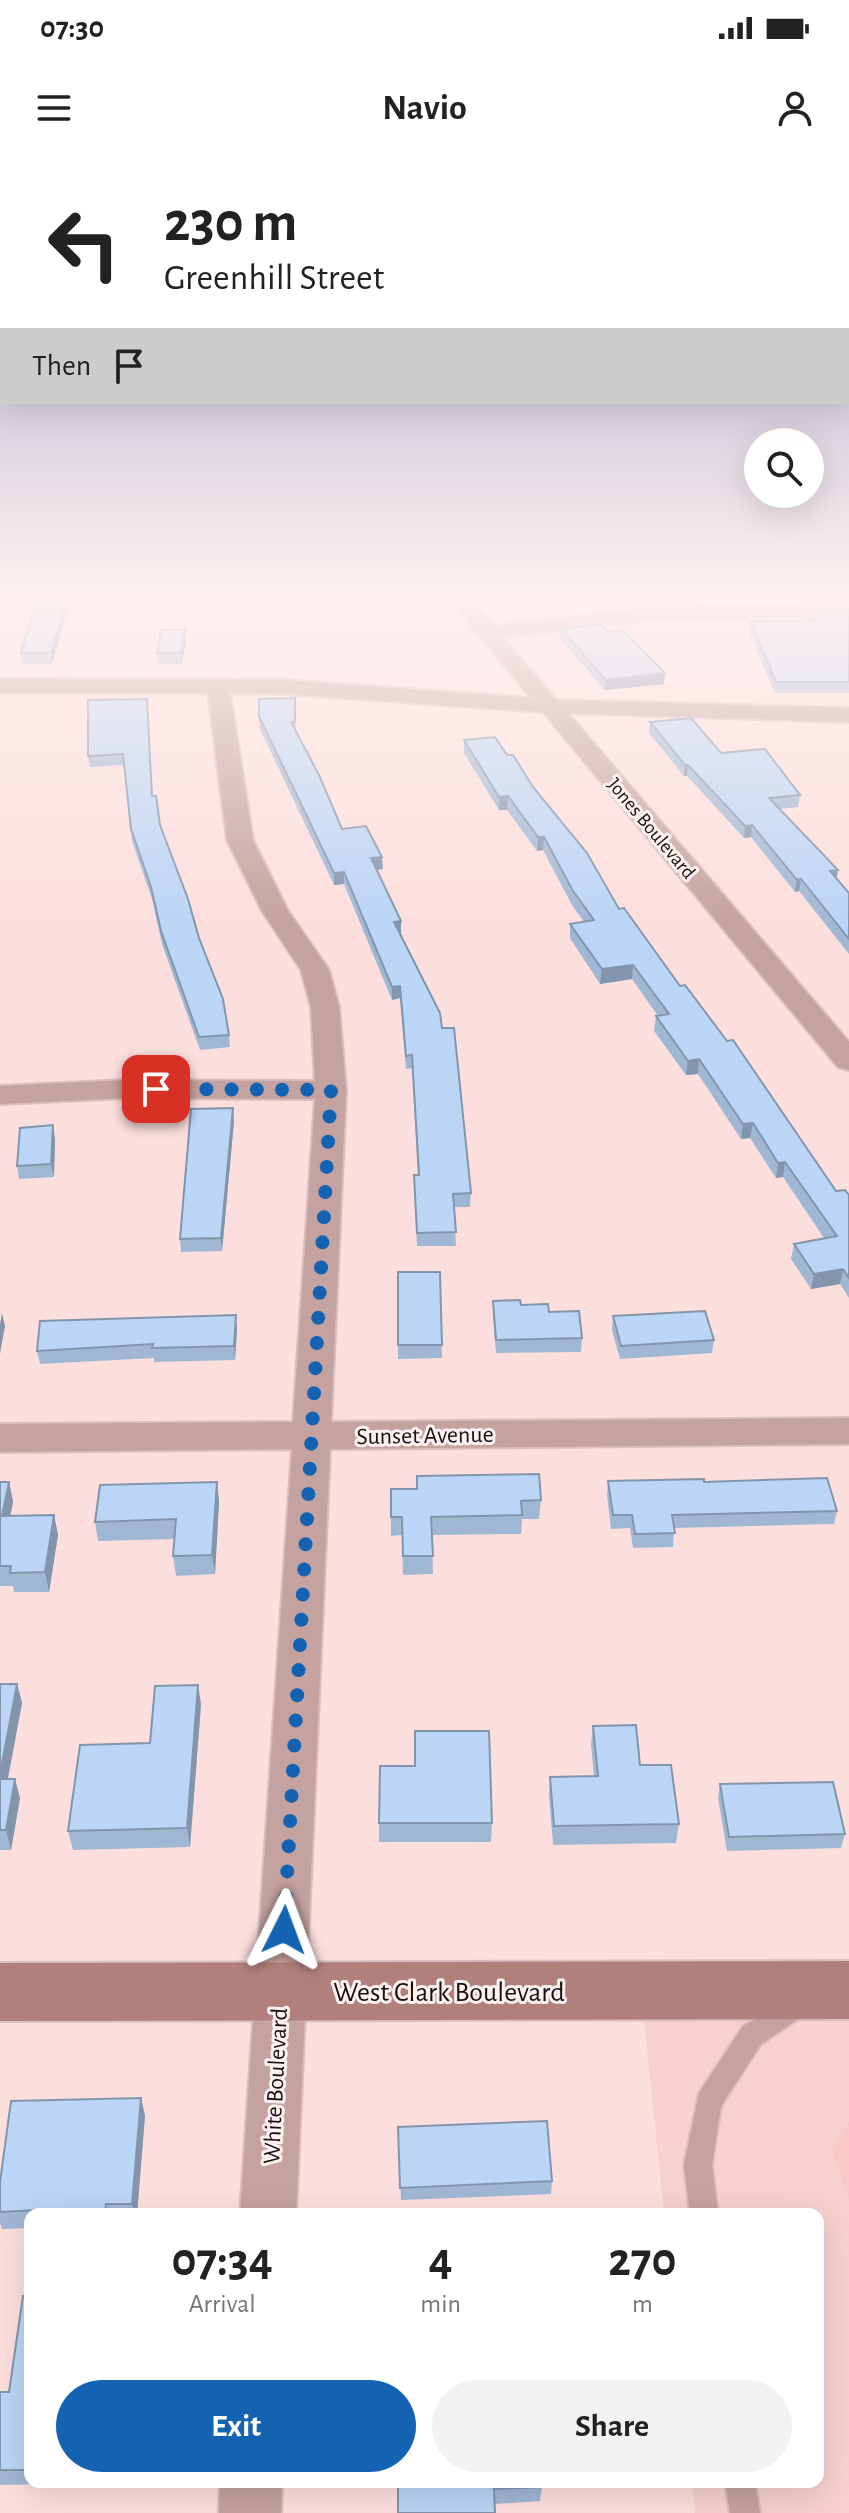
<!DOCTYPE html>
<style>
:root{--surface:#fff;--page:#f2f2f2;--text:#222;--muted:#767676;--accent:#1463b2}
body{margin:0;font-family:"Alegreya Sans",sans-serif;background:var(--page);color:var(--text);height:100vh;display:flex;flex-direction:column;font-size:30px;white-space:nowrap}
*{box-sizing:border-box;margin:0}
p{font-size:26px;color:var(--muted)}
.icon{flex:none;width:44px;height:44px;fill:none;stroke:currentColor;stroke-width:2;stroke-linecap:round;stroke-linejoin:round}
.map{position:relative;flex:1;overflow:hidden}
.sheet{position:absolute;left:24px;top:2048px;width:800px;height:280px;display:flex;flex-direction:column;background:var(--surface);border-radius:16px;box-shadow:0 8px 32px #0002}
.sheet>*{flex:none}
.hud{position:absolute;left:0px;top:0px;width:850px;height:244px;box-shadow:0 8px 32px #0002;background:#fff;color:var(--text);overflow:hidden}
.controls{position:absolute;left:744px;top:268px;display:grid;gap:16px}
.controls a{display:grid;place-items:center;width:80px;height:80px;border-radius:50%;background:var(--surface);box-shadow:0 8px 32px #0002;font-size:40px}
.pin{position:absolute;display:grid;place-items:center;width:68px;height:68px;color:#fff;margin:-34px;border-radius:16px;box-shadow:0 4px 12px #0006}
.me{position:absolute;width:88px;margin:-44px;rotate:3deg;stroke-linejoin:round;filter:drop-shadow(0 0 6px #0008)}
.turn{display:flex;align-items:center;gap:28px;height:168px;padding:0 32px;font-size:36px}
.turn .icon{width:104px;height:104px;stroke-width:2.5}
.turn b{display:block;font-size:56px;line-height:68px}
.then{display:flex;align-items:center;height:76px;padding:0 32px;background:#0003;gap:16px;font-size:30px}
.eta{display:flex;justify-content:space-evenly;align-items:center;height:136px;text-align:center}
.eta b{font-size:48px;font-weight:600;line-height:56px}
.button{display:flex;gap:16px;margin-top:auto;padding:16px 32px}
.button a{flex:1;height:92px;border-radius:48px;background:var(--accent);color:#fff;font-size:32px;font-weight:600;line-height:92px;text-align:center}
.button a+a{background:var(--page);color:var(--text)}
.status{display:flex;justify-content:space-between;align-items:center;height:56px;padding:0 40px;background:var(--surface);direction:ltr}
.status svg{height:22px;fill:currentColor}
header{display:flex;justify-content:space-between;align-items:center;height:104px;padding:0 32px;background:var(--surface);font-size:36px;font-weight:600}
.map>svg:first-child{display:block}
</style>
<div class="status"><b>07:30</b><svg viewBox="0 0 49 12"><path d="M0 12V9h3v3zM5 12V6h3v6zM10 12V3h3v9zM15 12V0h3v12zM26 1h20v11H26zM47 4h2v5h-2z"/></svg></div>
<header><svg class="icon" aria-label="menu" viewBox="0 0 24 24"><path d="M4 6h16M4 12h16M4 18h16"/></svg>Navio<svg class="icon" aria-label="person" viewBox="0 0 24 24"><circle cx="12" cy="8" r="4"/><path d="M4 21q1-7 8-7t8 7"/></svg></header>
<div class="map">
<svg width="849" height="2353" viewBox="0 0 849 2353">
<rect width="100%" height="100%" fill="#fcdfdd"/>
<polygon fill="#f6d1ce" points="641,1830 849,1830 849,2353 695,2353 692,2322 818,2322 818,2054 664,2054"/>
<polygon fill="#fac9c5" points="849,1961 849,2039 832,1992"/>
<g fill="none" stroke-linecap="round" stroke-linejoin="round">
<g stroke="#d8bebc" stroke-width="4">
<g id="lane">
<polygon points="795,1835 804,1839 808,1847 804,1855 761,1884 721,1946 712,2005 718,2054 690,2054 684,2005 699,1933 743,1866"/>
<polygon points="725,2322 755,2322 760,2353 730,2353"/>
</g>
</g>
<g stroke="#d8bebc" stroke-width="4">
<g id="street">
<polygon points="446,435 467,435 493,466 653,447 849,444 849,456 653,459 503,477 556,540 849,548 849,562 568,553 849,882 849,910 838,907 543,552 286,534 230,533 253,680 288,751 329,810 339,847 346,930 331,1262 849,1258 849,1284 330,1289 296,2054 240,2054 292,1289 0,1292 0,1264 293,1262 315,939 127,938 0,944 0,926 127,920 315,921 311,847 301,810 262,751 227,680 208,533 0,533 0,519 286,520 531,538"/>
<polygon points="220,2322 282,2322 281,2353 219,2353"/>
</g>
</g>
<g stroke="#d8bebc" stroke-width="4">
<polygon id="secondary" points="849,1801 849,1859 0,1861 0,1803"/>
</g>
<use href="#lane" fill="#c4a29f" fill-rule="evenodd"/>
<use href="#street" fill="#c4a29f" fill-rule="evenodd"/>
<use href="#secondary" fill="#b1807c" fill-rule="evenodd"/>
</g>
<g fill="#a0b7d4">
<polygon points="38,435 72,435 52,504 22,504 21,493"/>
<polygon points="516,435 564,435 565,446"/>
<polygon points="796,435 849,435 849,441 800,442"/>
<polygon points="849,449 849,533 775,533 749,472 751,462 809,460 810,450"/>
<polygon points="561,469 608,472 664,524 605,530 560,479"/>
<polygon points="186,480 182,504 158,504 157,493"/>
<polygon points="295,538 296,571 342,669 383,709 376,710 401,761 401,774 442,868 471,1033 470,1047 454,1047 456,1086 417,1086 414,1015 418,1015 412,908 406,909 400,838 392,840 344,724 334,725 259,567 259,556"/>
<polygon points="88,540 153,636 160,665 199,778 229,875 230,887 200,890 162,784 152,739 132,681 124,605 90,607 88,596"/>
<polygon points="650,562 721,593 800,635 798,647 779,649 838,710 836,718 849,733 849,794 799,731 795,732 751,677 744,678 687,616 684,616 649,573"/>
<polygon points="464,580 507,595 533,627 619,749 680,826 836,1031 849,1035 849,1138 840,1124 811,1129 791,1099 794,1084 824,1078 783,1017 776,1018 750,978 741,979 698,914 686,915 654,871 656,856 658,856 632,819 600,824 570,778 570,764 584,762 572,745 543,690 537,691 507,650 499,650 464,593"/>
<polygon points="234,961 222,1091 181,1092 180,1079"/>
<polygon points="55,979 54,1017 19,1019 17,1006"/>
<polygon points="398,1112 440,1112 442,1198 398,1199"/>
<polygon points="493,1141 521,1145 582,1178 581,1192 496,1193 493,1155"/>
<polygon points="613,1156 714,1180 712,1193 620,1199 612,1170"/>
<polygon points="237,1169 235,1200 154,1202 154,1198 40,1204 37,1191"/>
<polygon points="608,1321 704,1322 837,1351 834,1364 674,1368 673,1387 633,1388 630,1368 611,1369 607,1335"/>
<polygon points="0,1322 9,1322 13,1342 10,1356 54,1355 58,1375 49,1432 14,1432 13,1426 0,1426"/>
<polygon points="217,1322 219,1342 215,1414 176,1416 173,1396 175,1379 98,1381 95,1362"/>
<polygon points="391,1329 541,1340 539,1359 522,1359 521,1374 432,1375 433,1414 403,1415 402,1375 391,1376"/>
<polygon points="0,1524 17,1524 22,1543 8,1619 20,1638 11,1690 0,1690"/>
<polygon points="201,1544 190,1687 73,1690 68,1671 150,1583"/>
<polygon points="593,1566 640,1605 679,1664 676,1683 553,1685 549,1636 550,1617 594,1616 591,1585"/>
<polygon points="720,1624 845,1674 841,1688 727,1691 718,1638"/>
<polygon points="379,1663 492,1663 491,1682 379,1682"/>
<polygon points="141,1938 145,1956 137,2054 30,2054 30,2068 2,2069 0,2063 0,2022"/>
<polygon points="398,1967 552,2021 551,2034 401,2040"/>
<polygon points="30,2103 30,2322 120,2322 120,2323 0,2325 0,2232 9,2232 26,2136"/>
<polygon points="398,2322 542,2327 540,2341 495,2344"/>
</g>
<g fill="#8295ac">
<polygon points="68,435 72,435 52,504 51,493"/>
<polygon points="185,470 186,480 182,504 181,493"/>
<polygon points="665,513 664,524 605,530 606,520"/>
<polygon points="685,605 688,605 687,616 684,616"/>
<polygon points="508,636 507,650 499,650 499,637"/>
<polygon points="752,665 751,677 744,678 745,666"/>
<polygon points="538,677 544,677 543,690 537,691"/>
<polygon points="382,697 383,709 371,710 371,698"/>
<polygon points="838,710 836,722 830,711"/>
<polygon points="344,712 344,724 334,725 334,713"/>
<polygon points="801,719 799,731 795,732 797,720"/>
<polygon points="401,761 401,774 394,762"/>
<polygon points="633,805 632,819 600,824 602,809"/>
<polygon points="400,826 400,838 392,840 392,827"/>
<polygon points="699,899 698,914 686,915 688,901"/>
<polygon points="233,948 234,961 222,1091 221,1078"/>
<polygon points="753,963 750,978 741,979 743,964"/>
<polygon points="53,965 55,979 54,1017 51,1004"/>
<polygon points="785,1002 783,1017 776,1018 778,1003"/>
<polygon points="843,1109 840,1124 811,1129 814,1114"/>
<polygon points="2,1153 5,1166 0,1194 0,1164"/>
<polygon points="236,1155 237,1169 235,1200 234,1186"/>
<polygon points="9,1322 13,1342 6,1376 2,1356"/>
<polygon points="217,1322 219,1342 215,1414 212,1395"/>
<polygon points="54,1355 58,1375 49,1432 45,1412"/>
<polygon points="17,1524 22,1543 4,1638 0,1622 0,1614"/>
<polygon points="198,1525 201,1544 190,1687 187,1668"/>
<polygon points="15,1619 20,1638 11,1690 6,1670"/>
<polygon points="141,1938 145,1956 137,2054 134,2054 132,2044"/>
</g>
<g fill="#bad5f6" stroke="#8295ac" stroke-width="2">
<polygon points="38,435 68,435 51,493 21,493"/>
<polygon points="849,449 849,522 776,522 751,462 816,460 810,450"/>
<polygon points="600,464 608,472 623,470 665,513 606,520 561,469"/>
<polygon points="161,470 185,470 181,493 157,493"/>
<polygon points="295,538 295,562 291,562 319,615 342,669 366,666 382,697 371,698 401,761 394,762 440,853 442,868 454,868 471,1033 453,1034 456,1072 417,1073 414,1015 419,1015 412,895 406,896 400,826 392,827 344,712 334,713 259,556 259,539"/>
<polygon points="147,539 152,636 156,636 160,665 188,739 199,778 223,839 229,875 199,877 161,771 151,727 131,669 123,594 88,596 88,540"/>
<polygon points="691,558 721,593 765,589 800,635 769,638 838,710 830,711 849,733 849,779 801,719 797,720 752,665 745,666 688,605 685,605 650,562"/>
<polygon points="495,577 507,595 513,595 533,627 587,693 619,749 624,748 680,826 685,825 727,881 733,880 836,1031 845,1030 849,1035 849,1118 843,1109 814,1114 794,1084 837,1076 785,1002 778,1003 753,963 743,964 699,899 688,901 656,856 669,854 633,805 602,809 570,764 594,760 573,731 544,677 538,677 508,636 499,637 464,580"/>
<polygon points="233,948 221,1078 180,1079 191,949"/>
<polygon points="53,965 51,1004 17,1006 20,968"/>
<polygon points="398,1112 440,1112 442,1185 398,1185"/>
<polygon points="520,1140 521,1145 548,1144 549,1152 579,1151 582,1178 496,1180 493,1141"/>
<polygon points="705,1151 714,1180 621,1186 613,1156"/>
<polygon points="236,1155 234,1186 152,1188 153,1184 37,1191 40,1161"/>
<polygon points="539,1314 541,1340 521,1341 522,1355 431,1357 433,1396 403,1396 402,1357 391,1357 391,1329 417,1329 417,1316"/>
<polygon points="827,1318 837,1351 672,1355 675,1373 635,1374 632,1355 613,1355 608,1321 704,1319 704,1322"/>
<polygon points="0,1322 9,1322 2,1356 54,1355 45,1412 10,1413 11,1406 0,1406"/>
<polygon points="217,1322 212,1395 173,1396 176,1359 95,1362 100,1325"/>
<polygon points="0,1524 17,1524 0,1614"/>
<polygon points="198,1525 187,1668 68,1671 80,1585 150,1583 155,1526"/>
<polygon points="636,1565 640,1605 671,1605 679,1664 554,1666 550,1617 598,1616 593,1566"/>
<polygon points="415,1571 489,1571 492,1663 379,1663 380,1606 415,1606"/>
<polygon points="0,1619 15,1619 6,1670 0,1670"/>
<polygon points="833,1622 845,1674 729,1677 720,1624"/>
<polygon points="141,1938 132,2044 106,2044 105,2054 36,2054 37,2050 0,2052 0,2022 11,1941"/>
<polygon points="547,1961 552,2021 400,2028 398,1967"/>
<polygon points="30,2103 30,2310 0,2310 0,2232 9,2232 23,2136 26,2136"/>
<polygon points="398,2322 541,2322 542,2327 494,2329 495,2353 398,2353"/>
</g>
<linearGradient id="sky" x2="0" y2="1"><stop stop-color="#a5a8c6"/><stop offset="0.57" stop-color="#fef1f0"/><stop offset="1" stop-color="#fef1f0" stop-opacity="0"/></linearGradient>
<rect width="849" height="765" fill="url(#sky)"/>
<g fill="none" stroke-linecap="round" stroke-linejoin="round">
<polyline stroke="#1463b2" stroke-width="14" stroke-dasharray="0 25.2" points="156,929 331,930 284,1770"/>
</g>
<g text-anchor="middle" stroke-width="6" stroke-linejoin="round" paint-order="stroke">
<g font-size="20" fill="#19100f" stroke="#fdf1f0">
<text transform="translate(652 668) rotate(50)" y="7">Jones Boulevard</text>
</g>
<g font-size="24" fill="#19100f" stroke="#fdf1f0">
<text transform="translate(425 1275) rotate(-1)" y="8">Sunset Avenue</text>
<text transform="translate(275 1926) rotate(-87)" y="8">White Boulevard</text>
</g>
<g font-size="28" fill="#19100f" stroke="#fdf1f0">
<text x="449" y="1841">West Clark Boulevard</text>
</g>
</g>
</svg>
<div class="controls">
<a><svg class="icon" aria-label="search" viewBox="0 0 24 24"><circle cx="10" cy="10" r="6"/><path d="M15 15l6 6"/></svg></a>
</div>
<div class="pin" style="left:156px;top:929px;background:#d93025"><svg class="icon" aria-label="arrive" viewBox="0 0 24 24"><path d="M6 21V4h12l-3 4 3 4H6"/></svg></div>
<svg class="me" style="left:284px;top:1770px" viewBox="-20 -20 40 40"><path d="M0-17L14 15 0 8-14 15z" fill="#1463b2" stroke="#fff" stroke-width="4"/></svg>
<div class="hud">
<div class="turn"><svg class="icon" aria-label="left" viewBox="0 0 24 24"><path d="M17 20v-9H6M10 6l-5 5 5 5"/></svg><div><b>230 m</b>Greenhill Street</div></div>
<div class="then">Then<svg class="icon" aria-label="arrive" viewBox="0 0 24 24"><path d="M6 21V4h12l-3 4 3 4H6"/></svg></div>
</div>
<section class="sheet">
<div class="eta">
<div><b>07:34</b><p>Arrival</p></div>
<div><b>4</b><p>min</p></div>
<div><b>270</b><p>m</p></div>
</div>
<div class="button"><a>Exit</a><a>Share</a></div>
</section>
</div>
